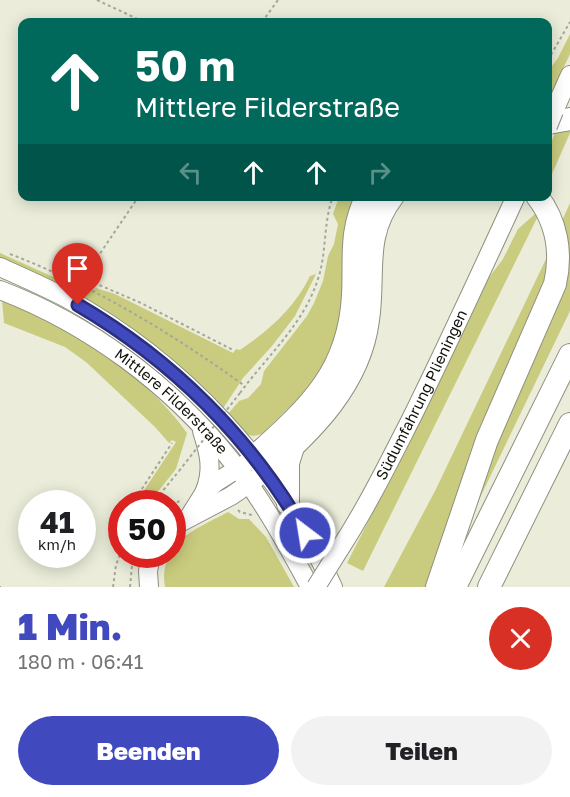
<!DOCTYPE html>
<html lang="de">
<meta charset="utf-8">
<style>
:root{--surface:#fff;--page:#f2f2f2;--text:#202124;--muted:#757577;--accent:#4149be}
body{margin:0;font-family:"Golos Text",sans-serif;background:var(--page);color:var(--text);height:100vh;display:flex;flex-direction:column;font-size:22px;white-space:nowrap}
*{box-sizing:border-box;margin:0}
p{font-size:20px;color:var(--muted)}
.icon{flex:none;width:33px;height:33px;fill:none;stroke:currentColor;stroke-width:2;stroke-linecap:round;stroke-linejoin:round}
.map{position:relative;height:587px;overflow:hidden}
.details{display:flex;flex-direction:column;background:var(--surface);flex:1}
.details>*{flex:none}
.banner{position:absolute;left:18px;top:18px;width:534px;height:183px;border-radius:12px;box-shadow:0 3px 15px #0003;background:#00695c;color:#fff;overflow:hidden}
.speed{position:absolute;left:18px;top:490px;display:flex;gap:12px;font-size:30px;font-weight:700;text-align:center}
.speed>*{display:grid;place-content:center;width:78px;height:78px;border-radius:50%;background:var(--surface);box-shadow:0 3px 15px #0003;line-height:1}
.speed small{font-size:15px;font-weight:400}
.speed .limit{border:9px solid #d22;background:#fff;color:#111}
.pin{position:absolute;display:grid;place-items:center;width:51px;height:51px;color:#fff;margin:-62px -26px;border-radius:50% 50% 50% 0;rotate:-45deg;box-shadow:0 0 6px #0007}
.pin .icon{rotate:45deg}
.me{position:absolute;width:66px;margin:-33px;rotate:329deg;stroke-linejoin:round;filter:drop-shadow(0 0 4px #0008)}
.turn{display:flex;align-items:center;gap:21px;height:126px;padding:0 18px;font-size:27px}
.turn .icon{width:78px;height:78px;stroke-width:2.5}
.turn b{display:block;font-size:42px;line-height:51px}
.lanes{display:flex;align-items:center;height:57px;padding:0 18px;background:#0003;justify-content:center;gap:30px;direction:ltr}
.lanes .off{opacity:.35}
.round{display:grid;place-items:center;flex:none;width:63px;height:63px;border-radius:32px;background:var(--page)}
.overview{display:flex;align-items:center;justify-content:space-between;height:102px;padding:0 18px}
h1{font-size:36px;font-weight:800;line-height:45px;color:var(--accent)}
.cta{display:flex;gap:12px;margin-top:auto;padding:12px 18px}
.cta a{flex:1;height:69px;border-radius:36px;background:var(--accent);color:#fff;font-size:24px;font-weight:800;line-height:69px;text-align:center}
.cta a+a{background:var(--page);color:var(--text)}
.map>svg:first-child{display:block}
</style>
<div class="map">
<svg width="570" height="587" viewBox="0 0 570 587">
<rect width="100%" height="100%" fill="#ebedda"/>
<g fill="#c9cc7e">
<polygon points="570,34 570,54 548,101 548,71 558,58"/>
<polygon points="570,127 570,133 548,183 548,151 556,130"/>
<polygon points="339,197 359,197 337,330 322,368 297,400 262,434 253,436 245,434 227,415 239,401 248,398 261,384 264,371 307,316 314,303 323,281 328,256 334,244 338,224 333,214"/>
<polygon points="570,203 570,311 475,508 518,378 561,223"/>
<polygon points="536,213 538,216 363,571 347,563 435,391 487,280 503,259 518,229"/>
<path d="M0 253 89 293 96 288 115 294 233 353 236 349 240 350C269 330 294 309 310 276L316 274 295 316 272 346 243 378 222 410 0 261Z"/>
<polygon points="546,259 552,261 428,587 384,587 435,491"/>
<path d="M2 300C72 329 143 371 187 433L176 469 148 504H135L176 442 172 440 169 443 155 427 86 362 65 347 4 323Z"/>
<path d="M228 512 239 519H249L266 537 294 587H165C163 576 164 566 169 555H172C172 537 214 520 228 512Z"/>
</g>
<g fill="none" stroke-linecap="round" stroke-linejoin="round">
<g stroke="#8e8f7e" stroke-width="20">
<g id="secondary">
<polyline points="554,111 570,75"/>
<path d="M0 267C22 277 45 287 66 298 183 362 278 465 333 587"/>
<path id="s1" d="M0 290C89 324 170 384 230 459 262 498 286 543 310 587"/>
<path d="M202 431C209 453 214 470 204 493"/>
<polyline points="189,517 204,493 215,483 248,462"/>
<polyline points="172,527 231,496 257,478"/>
<path id="s2" d="M339 550C367 507 389 462 412 417 448 344 482 270 516 196"/>
<polyline points="149,587 148,571 151,555"/>
</g>
</g>
<g stroke="#8e8f7e" stroke-width="24">
<g id="motorway">
<polyline points="548,123 570,119"/>
<path d="M254 457C308 408 349 373 353 295 355 257 349 232 367 196"/>
<path d="M265 472C312 431 360 384 368 320 375 274 362 236 393 196"/>
<polyline points="288,504 288,463 294,444"/>
<path d="M437 587 487 440 555 284C562 253 557 222 537 196"/>
<polyline points="455,587 570,355"/>
<polyline points="489,587 570,424"/>
</g>
</g>
<g stroke="#a5a798" stroke-width="2" stroke-dasharray="3 3" stroke-linecap="butt">
<polyline points="97,0 144,22"/>
<polyline points="262,22 278,0"/>
<polyline points="548,60 570,22"/>
<path d="M10 254C96 287 171 333 245 386"/>
<polyline points="83,278 141,303 233,350"/>
<polyline points="80,283 139,196"/>
<path d="M240 393C267 356 304 324 318 279 327 252 323 223 333 196"/>
<polyline points="132,504 172,443"/>
<polyline points="152,504 179,471"/>
<polyline points="172,506 182,499"/>
<polyline points="238,510 240,512 252,515"/>
<path d="M121 550C109 540 114 531 122 520"/>
<polyline points="0,587 1,587"/>
<polyline points="113,587 116,565 122,549"/>
<polyline points="130,587 133,555"/>
</g>
<use href="#secondary" stroke="#fff" stroke-width="18"/>
<use href="#motorway" stroke="#fff" stroke-width="22"/>
<g stroke="#8e8f7e" stroke-width="20" stroke-linecap="butt">
<g id="secondary-bridge">
<polyline points="548,126 554,111"/>
<polyline points="316,587 339,550"/>
</g>
</g>
<polyline stroke="#a5a798" stroke-width="2" stroke-dasharray="3 3" stroke-linecap="butt" points="179,471 240,393"/>
<use href="#secondary-bridge" stroke="#fff" stroke-width="18"/>
</g>
<g fill="none" stroke-linecap="round" stroke-linejoin="round">
<g stroke="#2a2f7c" stroke-width="15">
<path id="route" d="M78 305C172 360 251 438 305 533"/>
</g>
<use href="#route" stroke="#4149be" stroke-width="10"/>
</g>
<g text-anchor="middle" stroke-width="4.5" stroke-linejoin="round" paint-order="stroke">
<g font-size="15" fill="#12120c" stroke="#ebedda">
<text dy="5" stroke="none"><textPath href="#s2" startOffset="176">Südumfahrung Plieningen</textPath></text>
<text dy="5" stroke="none"><textPath href="#s1" startOffset="206">Mittlere Filderstraße</textPath></text>
</g>
</g>
</svg>
<div class="speed"><div>41<small>km/h</small></div><div class="limit">50</div></div>
<div class="pin" style="left:78px;top:305px;background:#d93025"><svg class="icon" aria-label="arrive" viewBox="0 0 24 24"><path d="M6 21V4h12l-3 4 3 4H6"/></svg></div>
<svg class="me" style="left:305px;top:533px" viewBox="-20 -20 40 40"><circle r="17" fill="#4149be" stroke="#fff" stroke-width="3"/><path d="M0-11L8 9 0 5-8 9z" fill="#fff"/></svg>
<div class="banner">
<div class="turn"><svg class="icon" aria-label="ahead" viewBox="0 0 24 24"><path d="M12 20V5M6 11l6-6 6 6"/></svg><div><b>50 m</b>Mittlere Filderstraße</div></div>
<div class="lanes"><svg class="icon off" aria-label="left" viewBox="0 0 24 24"><path d="M17 20v-9H6M10 6l-5 5 5 5"/></svg><svg class="icon" aria-label="ahead" viewBox="0 0 24 24"><path d="M12 20V5M6 11l6-6 6 6"/></svg><svg class="icon" aria-label="ahead" viewBox="0 0 24 24"><path d="M12 20V5M6 11l6-6 6 6"/></svg><svg class="icon off" aria-label="right" viewBox="0 0 24 24"><path d="M7 20v-9h11M14 6l5 5-5 5"/></svg></div>
</div>
</div>
<section class="details">
<div class="overview"><div><h1>1 Min.</h1><p>180 m · 06:41</p></div><a class="round" style="background:#d93025;color:#fff"><svg class="icon" aria-label="close" viewBox="0 0 24 24"><path d="M6 6l12 12M18 6L6 18"/></svg></a></div>
<div class="cta"><a>Beenden</a><a>Teilen</a></div>
</section>
